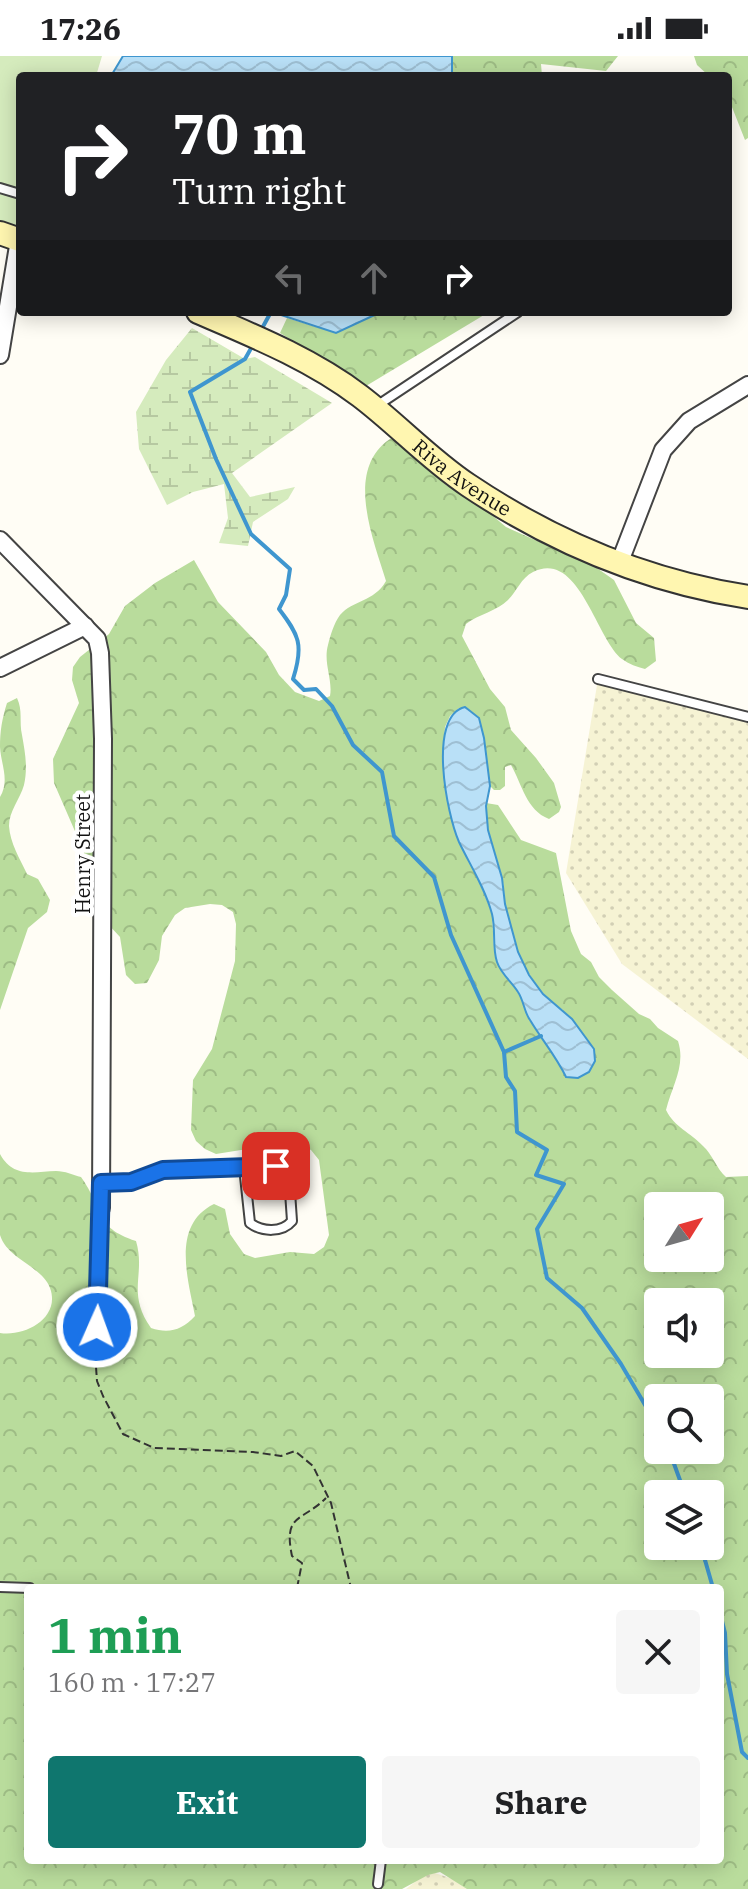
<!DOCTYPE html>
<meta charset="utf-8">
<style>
:root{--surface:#fff;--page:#f6f6f6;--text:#202124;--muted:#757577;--accent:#0f766e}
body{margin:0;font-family:"IBM Plex Serif",serif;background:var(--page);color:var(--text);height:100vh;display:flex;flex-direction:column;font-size:30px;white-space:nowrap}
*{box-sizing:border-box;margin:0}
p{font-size:26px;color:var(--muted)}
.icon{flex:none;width:44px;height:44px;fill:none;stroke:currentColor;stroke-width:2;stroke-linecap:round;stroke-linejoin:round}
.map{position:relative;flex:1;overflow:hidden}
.sheet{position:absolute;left:24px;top:1528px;width:700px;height:280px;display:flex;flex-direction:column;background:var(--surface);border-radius:8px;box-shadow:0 4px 20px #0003}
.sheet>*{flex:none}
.hud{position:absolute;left:16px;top:16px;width:716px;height:244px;border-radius:8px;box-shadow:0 4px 20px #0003;background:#202124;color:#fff;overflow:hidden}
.needle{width:52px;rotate:53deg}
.fabs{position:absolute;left:644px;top:1136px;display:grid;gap:16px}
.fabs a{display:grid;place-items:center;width:80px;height:80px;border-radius:8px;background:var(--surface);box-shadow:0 4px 20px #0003;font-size:40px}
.pin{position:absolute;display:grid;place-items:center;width:68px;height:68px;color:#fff;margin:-34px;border-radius:16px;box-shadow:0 4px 12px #0006}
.me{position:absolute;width:88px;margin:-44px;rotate:2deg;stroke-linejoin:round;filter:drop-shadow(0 0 6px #0008)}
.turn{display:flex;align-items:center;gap:28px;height:168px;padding:0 24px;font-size:36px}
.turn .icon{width:104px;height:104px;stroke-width:2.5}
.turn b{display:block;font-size:56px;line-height:68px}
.lanes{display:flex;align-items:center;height:76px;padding:0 24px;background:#0003;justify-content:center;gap:40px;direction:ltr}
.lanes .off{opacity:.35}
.round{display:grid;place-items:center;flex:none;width:84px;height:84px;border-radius:8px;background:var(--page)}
.headline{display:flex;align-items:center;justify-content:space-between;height:136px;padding:0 24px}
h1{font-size:48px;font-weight:700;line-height:60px;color:#1e9e55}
.primary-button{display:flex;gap:16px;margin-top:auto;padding:16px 24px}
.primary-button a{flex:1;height:92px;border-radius:8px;background:var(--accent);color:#fff;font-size:32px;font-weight:700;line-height:92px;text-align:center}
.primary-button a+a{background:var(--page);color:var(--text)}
.status{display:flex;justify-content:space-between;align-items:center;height:56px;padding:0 40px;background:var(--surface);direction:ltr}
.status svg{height:22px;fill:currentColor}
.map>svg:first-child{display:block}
</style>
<div class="status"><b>17:26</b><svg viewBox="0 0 49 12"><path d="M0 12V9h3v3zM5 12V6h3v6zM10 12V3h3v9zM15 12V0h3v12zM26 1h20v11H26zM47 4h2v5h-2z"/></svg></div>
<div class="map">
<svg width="748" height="1833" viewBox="0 0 748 1833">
<defs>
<pattern id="farmland-dots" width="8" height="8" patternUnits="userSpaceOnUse" patternTransform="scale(2)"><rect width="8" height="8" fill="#f6f3d4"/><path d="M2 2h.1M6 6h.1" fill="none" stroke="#d2cfb5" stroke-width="1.8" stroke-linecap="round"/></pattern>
<pattern id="forest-crowns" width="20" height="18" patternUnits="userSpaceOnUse" patternTransform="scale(2)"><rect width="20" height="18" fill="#b9dc9c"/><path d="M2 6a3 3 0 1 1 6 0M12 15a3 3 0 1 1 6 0" fill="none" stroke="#9ebc85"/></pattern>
<pattern id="wetland-marsh" width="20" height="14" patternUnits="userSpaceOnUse" patternTransform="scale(2)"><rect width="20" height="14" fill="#d5ebbd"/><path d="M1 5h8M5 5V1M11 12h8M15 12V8" fill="none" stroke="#b6c8a1"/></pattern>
<pattern id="water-waves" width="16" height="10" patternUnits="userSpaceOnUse" patternTransform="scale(2)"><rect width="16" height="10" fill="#b9e0f7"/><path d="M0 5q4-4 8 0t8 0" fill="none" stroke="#9ebfd3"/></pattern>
</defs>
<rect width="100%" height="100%" fill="#fffdf5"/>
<g fill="url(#farmland-dots)">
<polygon points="598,623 748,660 748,1003 622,908 566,817"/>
<polygon points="429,1815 482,1833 406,1833"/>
</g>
<g fill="url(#forest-crowns)" fill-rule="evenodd">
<polygon points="452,0 618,0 606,15 541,8 542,20 452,20"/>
<polygon points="694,0 748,0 748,82 745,84 728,41 728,20 709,20 697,9"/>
<polygon points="381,256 489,256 366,330 280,277 287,262 336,277"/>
<path d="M393 381 446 429 486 454 506 471 594 510 614 524 636 567 654 582 656 605 645 613C637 611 629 608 622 603 596 583 579 493 533 516 521 522 517 535 508 544 497 555 479 558 466 568L462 580 490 633 505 651 511 674 536 702 554 727 561 751 559 756 549 763C526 754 522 728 511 709L505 711V730L500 734H494L490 730 484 682 459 652 450 660 445 671 443 708 448 748 458 784 471 806 492 857 494 894 522 944 528 962 555 999 566 1020 563 954C529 933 509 884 505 846 504 838 504 829 502 821 496 796 485 774 486 747L498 749 521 784 556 797 571 875 581 898 591 906 599 921 612 934 639 958 650 963 658 972 678 985C686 1010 672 1030 666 1054 675 1072 690 1076 703 1090 713 1099 716 1112 726 1121L748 1120V1833H467L440 1816 428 1819 402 1833H0V1277C25 1281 61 1262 50 1232 42 1210 7 1203 0 1179 0 1164 0 1116 0 1098 13 1122 33 1116 56 1115 65 1115 73 1119 81 1121 104 1153 93 1171 136 1185 146 1219 126 1236 151 1272 169 1278 182 1274 195 1260 188 1223 171 1169 214 1148L225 1153 230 1178 244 1198 255 1202 290 1196 314 1198 324 1191 329 1179 319 1104 311 1094 299 1089 277 1093 241 1094 216 1098 205 1093 196 1085 191 1074 193 1024 212 993 235 905 236 868 233 856 222 849 210 848 185 852 175 859 162 880 159 904 147 927 135 928 126 919 120 881 94 853 82 820 84 796 54 727 53 703 79 647 72 624 73 611 80 601 109 578 125 550 155 527 194 504 218 546 266 596 279 619 295 636 319 645 330 640C333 623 323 607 328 589 330 580 334 567 340 559 353 544 374 546 386 525 373 482 343 411 393 381ZM658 1150H710V1202H658ZM658 1246H710V1298H658ZM658 1342H710V1394H658ZM658 1438H710V1490H658ZM28 1532H720V1804H28Z"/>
<path d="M17 642C23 655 19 665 22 679 25 696 28 711 24 729 20 743 9 755 9 770 10 787 20 803 27 818L38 823 50 844 47 856 28 872 0 954V741C10 724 1 709 0 691 0 675 2 663 7 647Z"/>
</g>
<polygon fill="url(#wetland-marsh)" points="192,272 245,303 255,301 332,347 232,417 250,441 295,431 288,443 253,466 248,490 219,487 228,462 224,428 193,436 167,449 139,393 136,356 166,304"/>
<polygon fill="#d5ebbd" points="0,0 102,0 96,20 20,20 20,179 0,172"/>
<g fill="url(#water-waves)" stroke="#3f96cf" stroke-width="2">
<polygon points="123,0 452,0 452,20 111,20"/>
<polygon points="272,256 381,256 336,277"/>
<path d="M465 651 479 662 484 682 490 730 486 750 488 774 502 822 505 848 518 896 529 919 543 938 572 963 594 993 595 1005 589 1016 578 1022 566 1021C556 1000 542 984 530 964 524 956 524 945 518 936 512 926 501 918 497 906 492 891 496 874 492 858 485 832 470 809 459 786 447 759 427 660 465 651Z"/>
</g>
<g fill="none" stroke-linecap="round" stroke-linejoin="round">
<g stroke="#3f96cf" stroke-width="4">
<polyline points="260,276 271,256"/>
<path d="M254 287 245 303 190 336 216 403 251 478 290 513 286 539 279 553C299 579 304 589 293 623L304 634 316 633 332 650 353 689 382 716 394 780 434 821 451 879 504 996 506 1021 515 1035 517 1076 547 1094 536 1119 564 1128 537 1173 547 1222 582 1252 621 1308 658 1371"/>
<polyline points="504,996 541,980"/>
<polyline points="669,1394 685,1438"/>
<polyline points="701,1490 713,1532"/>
<polyline points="720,1557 725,1577 727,1618 742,1696 748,1702"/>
</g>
<g stroke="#444" stroke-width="12">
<g id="lane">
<polyline points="0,132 20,138"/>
<polyline points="378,349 518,256"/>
<polyline points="598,623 748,661"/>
<path d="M101 1127 131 1126 163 1114 280 1111 289 1121 292 1165C282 1177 262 1176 250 1167L244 1111"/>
<polyline points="96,1301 101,1152"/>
<polyline points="0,1531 30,1532"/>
<polyline points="378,1828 381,1804"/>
</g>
</g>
<g stroke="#444" stroke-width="20">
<g id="street">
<polyline points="0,299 19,184"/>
<polyline points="0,484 97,583 100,597 103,683 101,1152"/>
<polyline points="619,508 663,394 689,365 748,329"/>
<polyline points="0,612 85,570"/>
</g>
</g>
<g stroke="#333" stroke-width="26">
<g id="secondary">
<polyline points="0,177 20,184"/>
<path id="s1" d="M198 256C254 280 311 303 360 340 397 368 429 403 468 429 553 486 646 525 748 541"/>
</g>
</g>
<g stroke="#333" stroke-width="2" stroke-dasharray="8 4" stroke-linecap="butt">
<polyline points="96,1311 97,1325 103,1340 123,1378 154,1392 253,1396 281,1400 295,1395 313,1410 331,1447 351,1532"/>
<path d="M297 1532 302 1507 292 1500C283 1457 302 1466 326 1442"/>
</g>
<use href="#lane" stroke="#fff" stroke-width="8"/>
<use href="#street" stroke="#fff" stroke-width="16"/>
<use href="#secondary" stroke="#fff6b0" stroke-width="22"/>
</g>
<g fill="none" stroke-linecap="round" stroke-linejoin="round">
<g stroke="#114b97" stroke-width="20">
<polyline id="route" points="97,1271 101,1127 131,1126 163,1114 276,1110"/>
</g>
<use href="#route" stroke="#1a73e8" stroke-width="14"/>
</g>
<g text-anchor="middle" stroke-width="8" stroke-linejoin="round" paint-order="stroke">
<g font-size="20" fill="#111" stroke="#fff">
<text dy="7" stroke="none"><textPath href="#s1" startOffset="314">Riva Avenue</textPath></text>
<text transform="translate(83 798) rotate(-90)" y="7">Henry Street</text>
</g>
</g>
</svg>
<div class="fabs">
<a><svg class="needle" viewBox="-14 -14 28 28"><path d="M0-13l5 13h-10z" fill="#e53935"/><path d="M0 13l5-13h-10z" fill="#757577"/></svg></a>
<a><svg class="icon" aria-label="sound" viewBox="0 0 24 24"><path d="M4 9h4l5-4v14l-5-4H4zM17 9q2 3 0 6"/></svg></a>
<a><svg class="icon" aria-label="search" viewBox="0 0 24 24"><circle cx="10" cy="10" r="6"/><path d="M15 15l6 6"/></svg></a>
<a><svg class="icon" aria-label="layers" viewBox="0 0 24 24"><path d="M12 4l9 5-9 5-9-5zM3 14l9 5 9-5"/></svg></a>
</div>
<div class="pin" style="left:276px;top:1110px;background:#d93025"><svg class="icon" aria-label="arrive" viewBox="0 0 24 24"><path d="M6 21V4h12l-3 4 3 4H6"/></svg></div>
<svg class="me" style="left:97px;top:1271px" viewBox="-20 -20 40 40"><circle r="17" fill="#1a73e8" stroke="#fff" stroke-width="3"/><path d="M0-11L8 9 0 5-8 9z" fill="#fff"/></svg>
<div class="hud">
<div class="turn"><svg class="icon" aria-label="right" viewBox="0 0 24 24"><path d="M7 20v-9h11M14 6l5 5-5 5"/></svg><div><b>70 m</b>Turn right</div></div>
<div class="lanes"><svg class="icon off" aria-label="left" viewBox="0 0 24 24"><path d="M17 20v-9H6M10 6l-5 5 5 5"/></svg><svg class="icon off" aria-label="ahead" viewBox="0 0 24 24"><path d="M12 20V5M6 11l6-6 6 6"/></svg><svg class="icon" aria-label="right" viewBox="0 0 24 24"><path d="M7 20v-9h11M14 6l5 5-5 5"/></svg></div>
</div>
<section class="sheet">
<div class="headline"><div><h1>1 min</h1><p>160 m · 17:27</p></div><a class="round"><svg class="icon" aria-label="close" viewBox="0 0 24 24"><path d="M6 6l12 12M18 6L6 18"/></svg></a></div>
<div class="primary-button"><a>Exit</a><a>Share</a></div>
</section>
</div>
